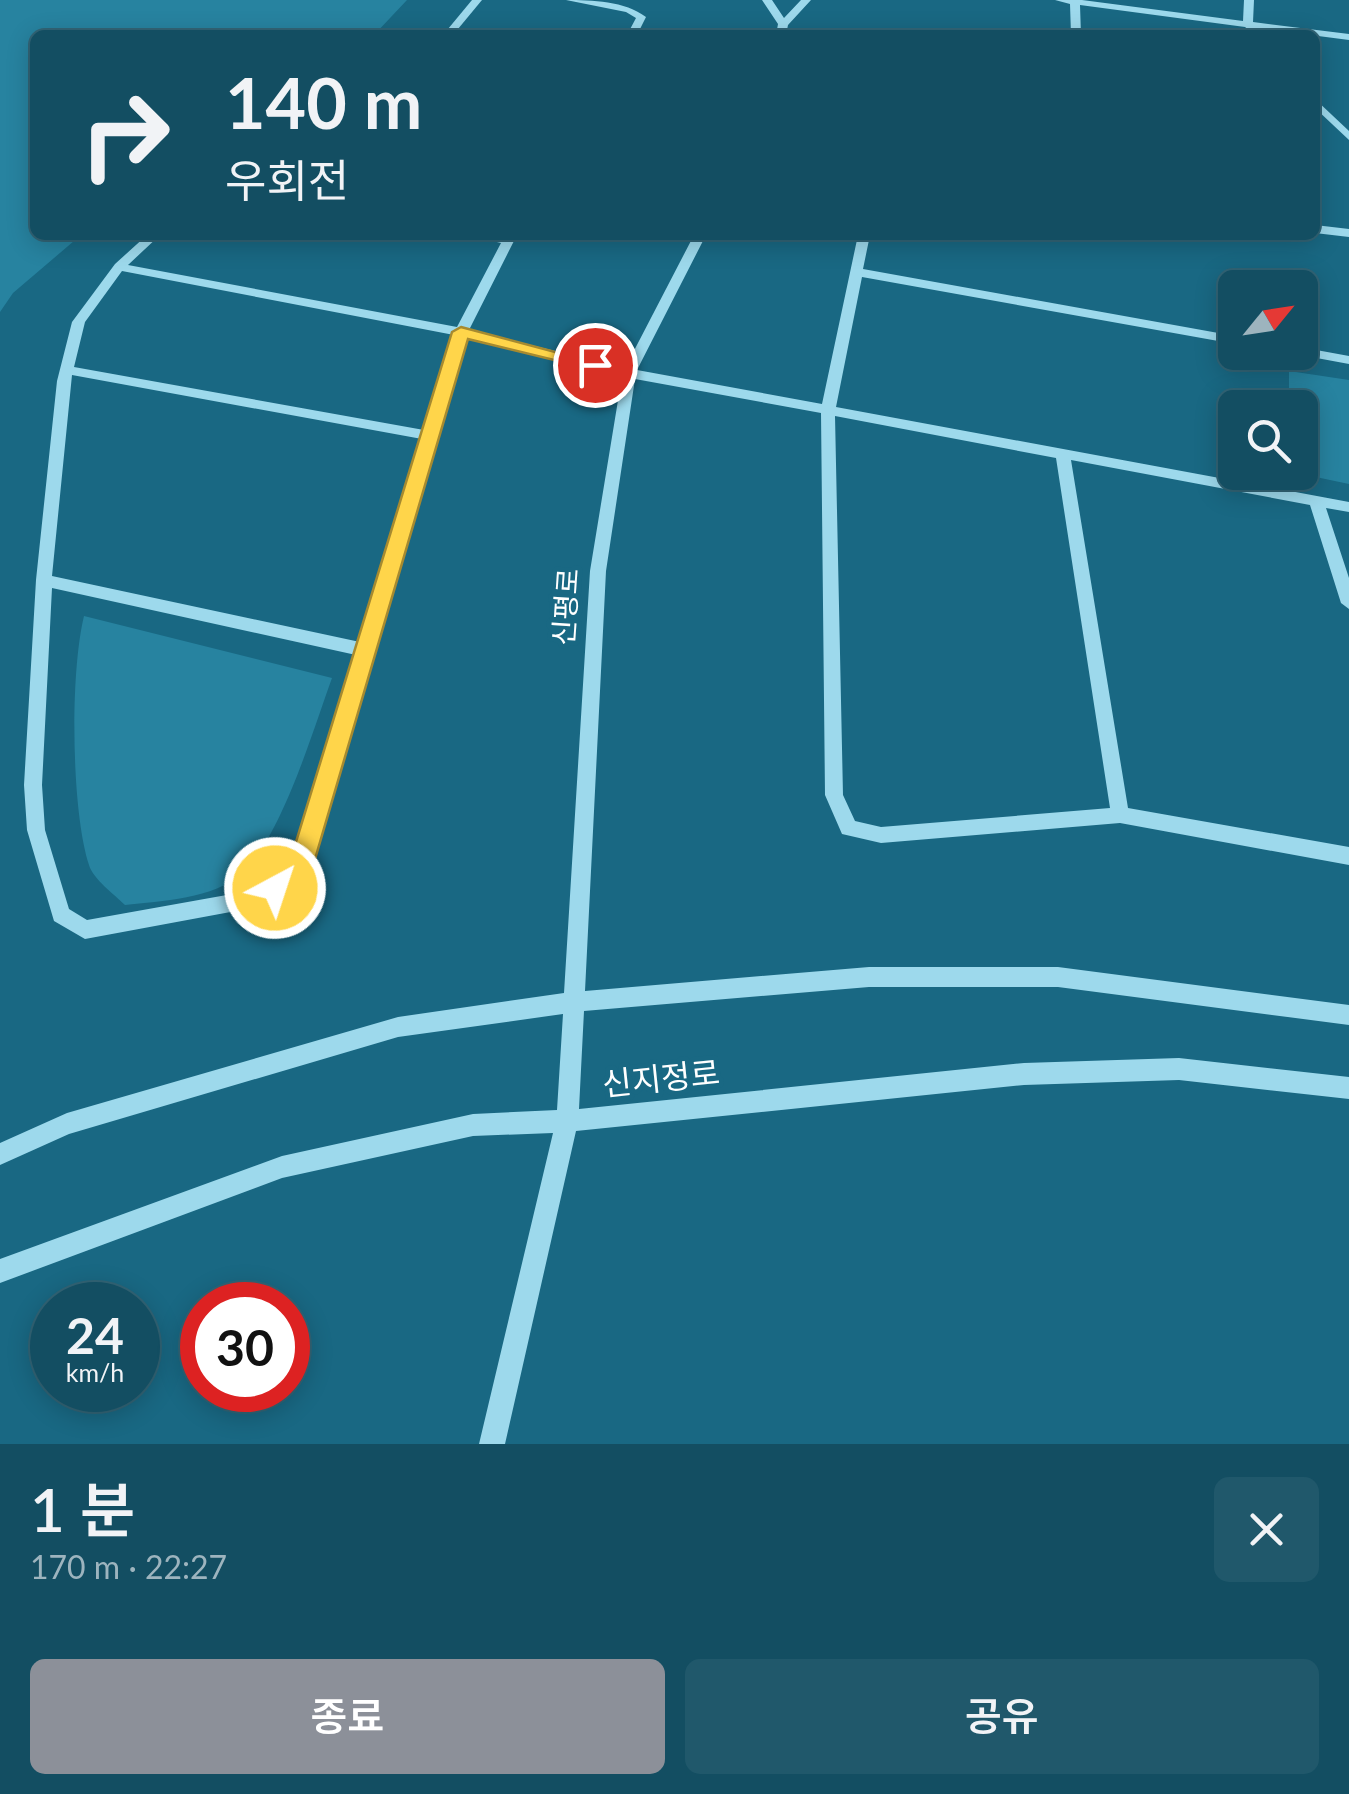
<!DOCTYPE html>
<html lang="ko">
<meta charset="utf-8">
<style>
:root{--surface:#134e62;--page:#20586b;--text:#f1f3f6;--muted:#9db4be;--line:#326577;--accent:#8c9099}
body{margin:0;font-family:Lato,"Noto Sans KR",sans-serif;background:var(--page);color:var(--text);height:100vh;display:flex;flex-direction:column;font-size:38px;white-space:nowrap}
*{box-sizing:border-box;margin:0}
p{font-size:32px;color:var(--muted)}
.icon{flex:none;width:55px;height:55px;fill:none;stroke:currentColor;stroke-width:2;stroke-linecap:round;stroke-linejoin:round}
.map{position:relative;height:1444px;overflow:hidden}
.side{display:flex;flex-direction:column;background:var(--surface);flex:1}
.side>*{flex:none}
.top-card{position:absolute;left:30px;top:30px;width:1290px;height:210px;border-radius:15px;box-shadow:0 5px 25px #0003,0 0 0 2px var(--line);background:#134e62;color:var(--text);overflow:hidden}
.needle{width:65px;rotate:60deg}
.controls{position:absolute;left:1218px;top:270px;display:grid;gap:20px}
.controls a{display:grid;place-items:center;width:100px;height:100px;border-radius:15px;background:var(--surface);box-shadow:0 5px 25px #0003,0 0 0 2px var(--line);font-size:50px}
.speed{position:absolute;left:30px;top:1282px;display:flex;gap:20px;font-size:50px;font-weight:700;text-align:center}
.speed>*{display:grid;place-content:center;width:130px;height:130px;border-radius:50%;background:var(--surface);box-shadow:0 5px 25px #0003,0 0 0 2px var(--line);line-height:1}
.speed small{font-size:25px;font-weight:400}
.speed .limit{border:15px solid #d22;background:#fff;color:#111}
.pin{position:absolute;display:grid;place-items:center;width:85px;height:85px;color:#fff;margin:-42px;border:5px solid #fff;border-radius:50%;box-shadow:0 2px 10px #0007}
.me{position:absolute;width:110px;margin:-55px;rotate:40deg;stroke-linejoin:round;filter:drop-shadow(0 0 8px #0008)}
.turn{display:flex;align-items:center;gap:35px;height:210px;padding:0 30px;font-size:45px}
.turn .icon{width:130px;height:130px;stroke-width:2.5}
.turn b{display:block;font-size:70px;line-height:85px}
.round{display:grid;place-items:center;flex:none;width:105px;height:105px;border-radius:15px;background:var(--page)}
.head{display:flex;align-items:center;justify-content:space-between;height:170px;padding:0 30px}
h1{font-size:60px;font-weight:600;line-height:75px}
.action{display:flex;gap:20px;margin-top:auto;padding:20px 30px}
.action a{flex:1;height:115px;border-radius:15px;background:var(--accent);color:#fff;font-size:40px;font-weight:600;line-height:115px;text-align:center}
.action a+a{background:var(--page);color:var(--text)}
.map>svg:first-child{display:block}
</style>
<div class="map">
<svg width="1349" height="1444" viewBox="0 0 1349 1444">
<rect width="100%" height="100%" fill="#196883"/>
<g fill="#2783a0">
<polygon points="0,0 407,0 374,35 35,35 35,235 81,235 13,293 0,312"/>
<polygon points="1289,371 1349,380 1349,484 1297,473 1300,408 1289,407"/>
<path d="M84 616 332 678C313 730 282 836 242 873 214 899 161 901 125 905 114 894 93 879 89 865 71 809 70 673 84 616Z"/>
</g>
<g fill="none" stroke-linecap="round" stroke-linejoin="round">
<g fill="#9dd9ec" fill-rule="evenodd">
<polygon points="472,0 482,0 453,35 443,35"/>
<path d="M566 0C592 0 625 1 646 17L637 35H627L636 18 626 12Z"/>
<polygon points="762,0 772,0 784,18 801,0 811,0 788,25 786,35 776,35 778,24"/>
<polygon points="1055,0 1082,0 1243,21 1244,0 1254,0 1253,22 1349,34 1349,40 1257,28 1259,31 1254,34 1245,27 1080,5 1081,35 1071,35 1070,4"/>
<polygon points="1315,99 1349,131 1349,140 1315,108"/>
<polygon points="1315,225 1349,229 1349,237 1315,233"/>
<path d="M147 235H160L128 265 457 327 501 243 468 235H517L469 330 625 368 694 235H706L637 370 822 404 858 235H870L863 269 1235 336V344L862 277 836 407 1349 502V512L1326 508 1349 578V609L1341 603 1310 505 1071 460 1128 808 1349 847V865L1120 823 881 843 842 834 825 795 821 413 635 379 606 571 585 991 869 967H1058L1349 1005V1025L1058 987H869L584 1011 579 1109 1024 1063 1179 1058 1349 1077V1099L1179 1080 1024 1085 576 1131 505 1444H479L553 1133 473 1136 282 1178 0 1283V1259L282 1156 473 1114 557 1110 563 1014 398 1037 69 1134 0 1165V1143L67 1113 398 1017 564 993 590 571 622 376 466 337 305 881 252 908 85 939 54 921 27 830 24 785 36 580 57 381 72 322 115 264ZM122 271 454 335 424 430 74 367 85 322ZM72 375 422 439 360 642 52 576ZM835 416 1056 458 1110 808 881 827 855 821 843 795ZM52 588 356 655 290 869 249 891 87 920 69 909 45 830 42 785Z"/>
<polygon points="1300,347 1349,356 1349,364 1295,354 1300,352"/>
</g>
</g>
<polygon fill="#ffd54a" stroke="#a68a30" stroke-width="2.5" points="461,327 604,365 595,370 468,339 310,876 307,884 275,899 266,896 262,888 266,879 288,868 452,332"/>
<g text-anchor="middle" stroke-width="10" stroke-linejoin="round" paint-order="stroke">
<g font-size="28" fill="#fff" stroke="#196883">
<text transform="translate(566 607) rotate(-86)" y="10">신평로</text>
</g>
<g font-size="32" fill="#fff" stroke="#196883">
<text transform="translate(661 1079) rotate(-6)" y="11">신지정로</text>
</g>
</g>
</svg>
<div class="controls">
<a><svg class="needle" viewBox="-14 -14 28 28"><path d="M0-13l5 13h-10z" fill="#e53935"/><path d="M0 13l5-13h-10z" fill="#9db4be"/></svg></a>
<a><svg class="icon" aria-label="search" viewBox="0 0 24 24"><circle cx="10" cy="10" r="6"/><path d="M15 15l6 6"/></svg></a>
</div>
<div class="speed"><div>24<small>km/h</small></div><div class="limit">30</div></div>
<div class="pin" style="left:595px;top:365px;background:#d93025"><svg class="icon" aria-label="arrive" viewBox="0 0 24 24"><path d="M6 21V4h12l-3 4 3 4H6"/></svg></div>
<svg class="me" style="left:275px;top:888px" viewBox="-20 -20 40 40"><circle r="17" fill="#ffd54a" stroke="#fff" stroke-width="3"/><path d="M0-11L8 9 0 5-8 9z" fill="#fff"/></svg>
<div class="top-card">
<div class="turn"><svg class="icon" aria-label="right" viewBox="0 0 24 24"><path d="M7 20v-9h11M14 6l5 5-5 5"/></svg><div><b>140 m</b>우회전</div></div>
</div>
</div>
<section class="side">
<div class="head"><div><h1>1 분</h1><p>170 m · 22:27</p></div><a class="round"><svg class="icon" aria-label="close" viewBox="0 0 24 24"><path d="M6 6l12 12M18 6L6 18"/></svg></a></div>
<div class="action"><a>종료</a><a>공유</a></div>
</section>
